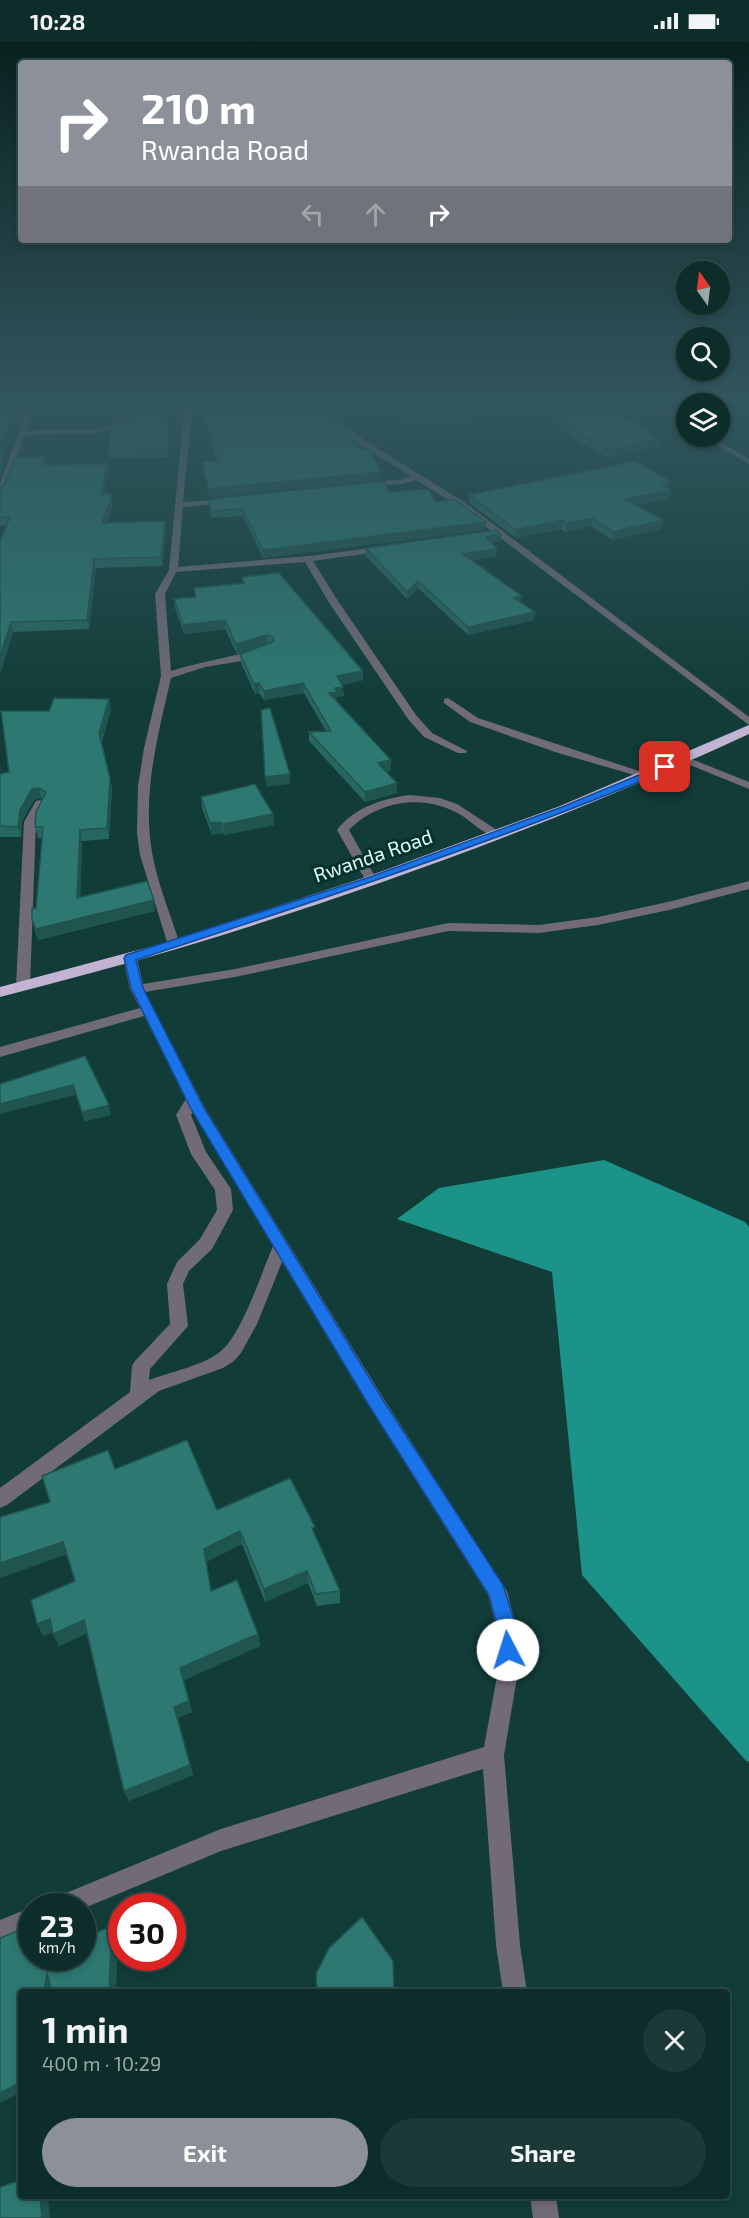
<!DOCTYPE html>
<meta charset="utf-8">
<style>
:root{--surface:#0d2d2a;--page:#1b3936;--text:#f1f3f6;--muted:#9aa8a8;--line:#2d4947;--accent:#8c9099}
body{margin:0;font-family:"Exo 2",sans-serif;background:var(--page);color:var(--text);height:100vh;display:flex;flex-direction:column;font-size:22px;white-space:nowrap}
*{box-sizing:border-box;margin:0}
p{font-size:20px;color:var(--muted)}
.icon{flex:none;width:33px;height:33px;fill:none;stroke:currentColor;stroke-width:2;stroke-linecap:round;stroke-linejoin:round}
.map{position:relative;flex:1;overflow:hidden}
.details{position:absolute;left:18px;top:1947px;width:712px;height:210px;display:flex;flex-direction:column;background:var(--surface);border-radius:6px;box-shadow:0 3px 9px #0003,0 0 0 2px var(--line)}
.details>*{flex:none}
.banner{position:absolute;left:18px;top:18px;width:714px;height:183px;border-radius:6px;box-shadow:0 3px 9px #0003,0 0 0 2px var(--line);background:#8c9099;color:#fff;overflow:hidden}
.needle{width:39px;rotate:346deg}
.fabs{position:absolute;left:676px;top:219px;display:grid;gap:12px}
.fabs a{display:grid;place-items:center;width:54px;height:54px;border-radius:50%;background:var(--surface);box-shadow:0 3px 9px #0003,0 0 0 2px var(--line);font-size:30px}
.speed{position:absolute;left:18px;top:1851px;display:flex;gap:12px;font-size:30px;font-weight:700;text-align:center}
.speed>*{display:grid;place-content:center;width:78px;height:78px;border-radius:50%;background:var(--surface);box-shadow:0 3px 9px #0003,0 0 0 2px var(--line);line-height:1}
.speed small{font-size:15px;font-weight:400}
.speed .limit{border:9px solid #d22;background:#fff;color:#111}
.pin{position:absolute;display:grid;place-items:center;width:51px;height:51px;color:#fff;margin:-26px;border-radius:12px;box-shadow:0 3px 9px #0006}
.me{position:absolute;width:66px;margin:-33px;rotate:355deg;stroke-linejoin:round;filter:drop-shadow(0 0 4px #0008)}
.turn{display:flex;align-items:center;gap:21px;height:126px;padding:0 24px;font-size:27px}
.turn .icon{width:78px;height:78px;stroke-width:2.5}
.turn b{display:block;font-size:42px;line-height:51px}
.lanes{display:flex;align-items:center;height:57px;padding:0 24px;background:#0003;justify-content:center;gap:30px;direction:ltr}
.lanes .off{opacity:.35}
.round{display:grid;place-items:center;flex:none;width:63px;height:63px;border-radius:32px;background:var(--page)}
.head{display:flex;align-items:center;justify-content:space-between;height:102px;padding:0 24px}
h1{font-size:36px;font-weight:700;line-height:45px}
.button{display:flex;gap:12px;margin-top:auto;padding:12px 24px}
.button a{flex:1;height:69px;border-radius:36px;background:var(--accent);color:#fff;font-size:24px;font-weight:700;line-height:69px;text-align:center}
.button a+a{background:var(--page);color:var(--text)}
.status{display:flex;justify-content:space-between;align-items:center;height:42px;padding:0 30px;background:var(--surface);direction:ltr}
.status svg{height:16px;fill:currentColor}
.map>svg:first-child{display:block}
</style>
<div class="status"><b>10:28</b><svg viewBox="0 0 49 12"><path d="M0 12V9h3v3zM5 12V6h3v6zM10 12V3h3v9zM15 12V0h3v12zM26 1h20v11H26zM47 4h2v5h-2z"/></svg></div>
<div class="map">
<svg width="749" height="2176" viewBox="0 0 749 2176">
<rect width="100%" height="100%" fill="#113c38"/>
<polygon fill="#1c9389" points="604,1118 745,1180 749,1185 749,1719 747,1720 582,1533 552,1230 397,1177 439,1146"/>
<g fill="none" stroke-linecap="round" stroke-linejoin="round">
<g fill="#716a77" fill-rule="evenodd">
<polygon points="30,359 37,359 27,389 98,387 127,376 134,378 99,391 25,393 4,452 0,454 0,441"/>
<path d="M185 359H193L183 460 228 457 232 459 228 461 183 465 178 525 308 514 388 504V508L385 509 313 519 338 559 416 673 432 691 467 709 466 711H458L424 695 408 677 328 559 305 520 176 530 165 552 171 629C200 620 229 616 258 607L263 610 248 618 205 625 171 636C158 693 142 751 152 810 157 841 171 873 180 903L174 907 168 903 140 813 137 791 138 744 144 706 161 634 155 552 169 528Z"/>
<path d="M311 359H318L330 372 367 400 464 460 749 675V683L458 464 416 438 401 442 362 444 361 442 365 440 400 438 411 434C376 412 337 392 311 359Z"/>
<polygon points="645,359 653,359 687,377 687,382"/>
<polygon points="702,394 711,394 749,417 749,422"/>
<polygon points="448,656 478,676 651,733 645,736 558,711 470,680 444,661 444,657"/>
<polygon points="684,714 749,740 749,747 680,719 679,717"/>
<path d="M409 753 440 756 457 762 503 792 501 794C488 797 472 780 461 773 425 751 378 758 349 788L377 838 371 842 367 841 337 788C355 765 382 757 409 753Z"/>
<polygon points="40,758 46,761 36,780 30,944 23,948 16,944 24,780 36,759"/>
<path d="M749 839V847L669 868 598 883 539 891 448 889 235 935 145 950 205 1066 382 1354 507 1549 517 1588 518 1629 504 1713 520 1903 527 1950H503L496 1903 483 1727 221 1809 82 1867V1864H50L54 1856 221 1787 484 1705 498 1629 497 1588 488 1553 370 1366 282 1220 257 1282 241 1311 234 1319 223 1326 159 1349 7 1463 0 1466V1446L130 1350 132 1324 135 1319 170 1282 167 1242 177 1220 200 1197 217 1168 215 1148 191 1112 176 1073 186 1057 144 974 0 1015V1005L140 966 130 947 123 916 130 912 137 916 143 942 235 927 448 881 539 883 598 875 668 860ZM193 1070 273 1204C262 1230 242 1291 222 1308 206 1323 170 1330 149 1338L150 1327 188 1284 183 1242 189 1229 212 1207 233 1168 231 1147 206 1110 191 1073Z"/>
<polygon points="32,1865 32,1889 0,1902 0,1878"/>
<polygon points="530,2154 556,2154 559,2176 533,2176"/>
</g>
<path fill="#c3b3d3" fill-rule="evenodd" d="M749 683V692C565 777 373 848 180 906 120 924 60 939 0 955V945L168 900 366 835 560 764Z"/>
</g>
<g fill="#276761">
<polygon points="0,359 28,359 26,364 18,364 9,397 0,416 2,416 4,425 0,434"/>
<polygon points="135,359 168,359 169,415 109,416 108,409 131,381 134,374 133,368"/>
<polygon points="198,359 314,359 380,438 209,455 203,428 202,420 217,419"/>
<polygon points="321,359 474,359 480,363 479,370 474,371 473,375 413,385 384,365 331,370"/>
<polygon points="524,359 588,359 652,389 651,392 660,396 659,404 609,416 581,401 543,371 508,376 509,369"/>
<polygon points="697,359 736,359 735,362 702,362"/>
<polygon points="107,422 109,431 104,452 113,461 107,481 165,479 166,488 162,524 96,526 89,587 13,590 0,632 6,484 0,484 0,445 47,423"/>
<polygon points="668,447 670,456 636,463 663,478 661,487 612,498 591,484 566,490 561,487 516,496 469,461 469,453"/>
<polygon points="390,450 486,480 485,488 263,516 243,474 211,476 210,469"/>
<polygon points="501,499 492,501 496,514 472,518 521,561 535,570 534,578 468,593 418,546 407,557 366,514 366,506"/>
<polygon points="242,535 363,629 363,638 342,643 344,654 337,655 337,659 391,718 391,728 386,730 397,741 397,751 365,760 309,699 309,690 326,689 304,651 264,658 259,651 255,652 241,621 240,612 267,602 237,612 225,587 184,592 175,566 174,557 195,555 194,546 242,541"/>
<polygon points="111,667 102,700 112,746 109,797 82,799 80,855 155,869 38,898 32,878 36,866 42,796 38,796 35,785 42,757 41,756 34,758 22,779 21,795 0,795 0,732 9,730 49,669"/>
<polygon points="201,755 273,772 274,783 224,793 223,791 212,793 202,766"/>
<polygon points="115,1427 217,1468 315,1493 340,1549 340,1561 317,1564 308,1541 265,1560 242,1502 206,1520 211,1549 258,1592 260,1604 184,1638 192,1670 178,1676 193,1733 129,1759 124,1749 87,1591 59,1604 53,1590 43,1594 75,1539 50,1460"/>
</g>
<g fill="#20544f">
<polygon points="16,359 17,359 18,364 9,397 0,417 0,405"/>
<polygon points="167,359 168,359 169,415 168,407"/>
<polygon points="370,359 384,359 384,365 331,370 331,362"/>
<polygon points="711,359 736,359 735,362 720,364 720,362 711,362"/>
<polygon points="480,363 479,370 474,371 473,375 413,385 413,377 469,364"/>
<polygon points="544,363 543,371 508,376 509,369"/>
<polygon points="660,396 659,404 609,416 610,408"/>
<polygon points="2,416 4,425 0,434 0,421"/>
<polygon points="107,422 109,431 102,461 101,452"/>
<polygon points="381,430 380,438 209,455 209,447"/>
<polygon points="670,439 668,447 671,448 670,456 624,465 625,457 662,443"/>
<polygon points="112,452 113,461 103,490 102,481"/>
<polygon points="592,476 591,484 566,490 567,481"/>
<polygon points="562,478 561,487 516,496 516,488"/>
<polygon points="663,478 661,487 612,498 613,490"/>
<polygon points="165,479 166,488 162,524 161,515"/>
<polygon points="486,480 485,488 263,516 263,508"/>
<polygon points="501,492 501,499 485,502 486,495"/>
<polygon points="497,507 496,514 463,519 463,512"/>
<polygon points="94,517 96,526 89,587 87,578"/>
<polygon points="418,539 418,546 407,557 407,550"/>
<polygon points="522,554 521,561 514,556"/>
<polygon points="535,570 534,578 468,593 468,585"/>
<polygon points="225,578 225,587 184,592 183,583"/>
<polygon points="11,580 13,590 0,632 0,615"/>
<polygon points="267,593 267,602 237,612 236,602"/>
<polygon points="363,629 363,638 337,644 337,634"/>
<polygon points="259,641 259,651 255,652 254,642"/>
<polygon points="303,641 304,651 264,658 264,649"/>
<polygon points="343,645 344,654 337,655 337,659 329,651 335,646"/>
<polygon points="109,657 111,667 101,701 99,691"/>
<polygon points="391,718 391,728 378,731 378,721"/>
<polygon points="290,732 290,742 266,745 265,735"/>
<polygon points="110,736 112,746 109,797 107,786"/>
<polygon points="397,741 397,751 365,760 365,750"/>
<polygon points="39,746 41,756 34,758 22,779 21,795 18,785 20,768 32,747"/>
<polygon points="273,772 274,783 224,793 223,782"/>
<polygon points="221,780 223,791 212,793 210,781"/>
<polygon points="80,788 82,799 80,866 77,856"/>
<polygon points="154,858 155,869 38,898 36,887"/>
<polygon points="73,1043 75,1053 0,1072 0,1062"/>
<polygon points="109,1063 111,1073 84,1080 82,1070"/>
<polygon points="240,1489 242,1502 206,1520 213,1562 204,1507"/>
<polygon points="63,1500 68,1512 0,1536 0,1521"/>
<polygon points="307,1529 308,1541 265,1560 264,1547"/>
<polygon points="50,1577 55,1589 43,1594 37,1582"/>
<polygon points="84,1578 89,1590 59,1604 53,1592"/>
<polygon points="258,1592 260,1604 184,1638 192,1670 178,1676 193,1733 129,1759 124,1749 174,1665 180,1626"/>
<polygon points="112,1884 118,1893 116,1950 109,1950"/>
<polygon points="47,1931 53,1950 44,1950"/>
<polygon points="21,2040 21,2050 0,2061 0,2051"/>
<polygon points="40,2154 48,2154 50,2176 42,2176"/>
</g>
<g fill="#2d7871" stroke="#20544f" stroke-width="1.5">
<polygon points="0,359 16,359 7,389 0,405"/>
<polygon points="135,359 167,359 168,407 108,409 112,381 131,381 135,371 133,368"/>
<polygon points="200,359 314,359 320,365 346,388 359,407 370,407 381,430 209,447 202,420 219,419"/>
<polygon points="328,359 370,359 331,362"/>
<polygon points="386,359 474,359 480,363 469,364 474,367 413,377"/>
<polygon points="524,359 588,359 652,389 647,390 660,396 610,408 581,393 544,363 509,369"/>
<polygon points="45,414 43,423 107,422 101,452 112,452 102,481 165,479 161,515 94,517 87,578 11,580 0,615 0,499 10,475 0,475 0,445 4,444 15,416"/>
<polygon points="635,419 670,439 662,443 671,448 625,457 663,478 613,490 592,476 567,481 562,478 516,488 469,453"/>
<polygon points="384,439 390,450 428,447 436,460 454,457 486,480 263,508 242,467 210,469 210,457"/>
<polygon points="496,488 501,492 486,495 497,507 463,512 522,554 514,556 535,570 468,585 418,539 407,550 366,506"/>
<polygon points="279,531 363,629 337,634 343,645 335,646 337,650 329,651 391,718 378,721 397,741 365,750 309,690 331,689 303,641 264,649 259,641 254,642 240,612 273,600 274,596 267,593 236,602 225,578 183,583 174,557 196,555 194,546 244,541 242,535"/>
<polygon points="54,656 109,657 99,691 110,736 107,786 80,788 77,856 147,839 154,858 36,887 32,878 32,867 36,866 43,785 35,785 36,770 46,750 39,746 32,747 20,768 18,785 0,784 0,732 9,730 1,669 49,669"/>
<polygon points="270,666 290,732 265,735 261,668"/>
<polygon points="255,742 273,772 223,782 221,780 210,781 201,755"/>
<polygon points="85,1014 109,1063 82,1070 73,1043 0,1062 0,1042"/>
<polygon points="187,1398 217,1468 290,1436 315,1485 312,1486 340,1549 316,1552 307,1529 264,1547 240,1489 204,1507 211,1549 237,1538 258,1592 180,1626 189,1659 174,1665 190,1723 124,1749 84,1578 53,1592 50,1577 37,1582 31,1558 75,1539 63,1500 0,1521 0,1475 50,1460 42,1434 108,1408 115,1427"/>
<polygon points="362,1875 393,1919 394,1950 317,1950 316,1932 329,1906"/>
<polygon points="32,1883 32,1916 82,1916 82,1896 112,1884 109,1950 52,1950 47,1931 44,1950 21,1950 21,2040 0,2051 0,1896"/>
<polygon points="21,2138 21,2154 40,2154 42,2176 0,2176 0,2145"/>
</g>
<linearGradient id="sky" x2="0" y2="1"><stop stop-color="#09211f"/><stop offset="0.54" stop-color="#32565e"/><stop offset="1" stop-color="#32565e" stop-opacity="0"/></linearGradient>
<rect width="749" height="664" fill="url(#sky)"/>
<path fill="#1a73e8" stroke="#114b97" stroke-width="1.5" d="M665 722 670 725 668 728C493 801 317 859 136 918L143 946 204 1066 381 1355 503 1543 517 1588V1608L514 1615 508 1618 501 1615 498 1608V1588L489 1553 370 1365 191 1067 131 946 124 916 126 913 367 836 562 765Z"/>
<g text-anchor="middle" stroke-width="6" stroke-linejoin="round" paint-order="stroke">
<g font-size="20" fill="#e2f9f5" stroke="#04322e">
<text transform="translate(373 814) rotate(-19)" y="7">Rwanda Road</text>
</g>
</g>
</svg>
<div class="fabs">
<a><svg class="needle" viewBox="-14 -14 28 28"><path d="M0-13l5 13h-10z" fill="#e53935"/><path d="M0 13l5-13h-10z" fill="#9aa8a8"/></svg></a>
<a><svg class="icon" aria-label="search" viewBox="0 0 24 24"><circle cx="10" cy="10" r="6"/><path d="M15 15l6 6"/></svg></a>
<a><svg class="icon" aria-label="layers" viewBox="0 0 24 24"><path d="M12 4l9 5-9 5-9-5zM3 14l9 5 9-5"/></svg></a>
</div>
<div class="speed"><div>23<small>km/h</small></div><div class="limit">30</div></div>
<div class="pin" style="left:665px;top:725px;background:#d93025"><svg class="icon" aria-label="arrive" viewBox="0 0 24 24"><path d="M6 21V4h12l-3 4 3 4H6"/></svg></div>
<svg class="me" style="left:508px;top:1608px" viewBox="-20 -20 40 40"><circle r="19" fill="#fff"/><path d="M0-13L10 11 0 6-10 11z" fill="#1a73e8"/></svg>
<div class="banner">
<div class="turn"><svg class="icon" aria-label="right" viewBox="0 0 24 24"><path d="M7 20v-9h11M14 6l5 5-5 5"/></svg><div><b>210 m</b>Rwanda Road</div></div>
<div class="lanes"><svg class="icon off" aria-label="left" viewBox="0 0 24 24"><path d="M17 20v-9H6M10 6l-5 5 5 5"/></svg><svg class="icon off" aria-label="ahead" viewBox="0 0 24 24"><path d="M12 20V5M6 11l6-6 6 6"/></svg><svg class="icon" aria-label="right" viewBox="0 0 24 24"><path d="M7 20v-9h11M14 6l5 5-5 5"/></svg></div>
</div>
<section class="details">
<div class="head"><div><h1>1 min</h1><p>400 m · 10:29</p></div><a class="round"><svg class="icon" aria-label="close" viewBox="0 0 24 24"><path d="M6 6l12 12M18 6L6 18"/></svg></a></div>
<div class="button"><a>Exit</a><a>Share</a></div>
</section>
</div>
